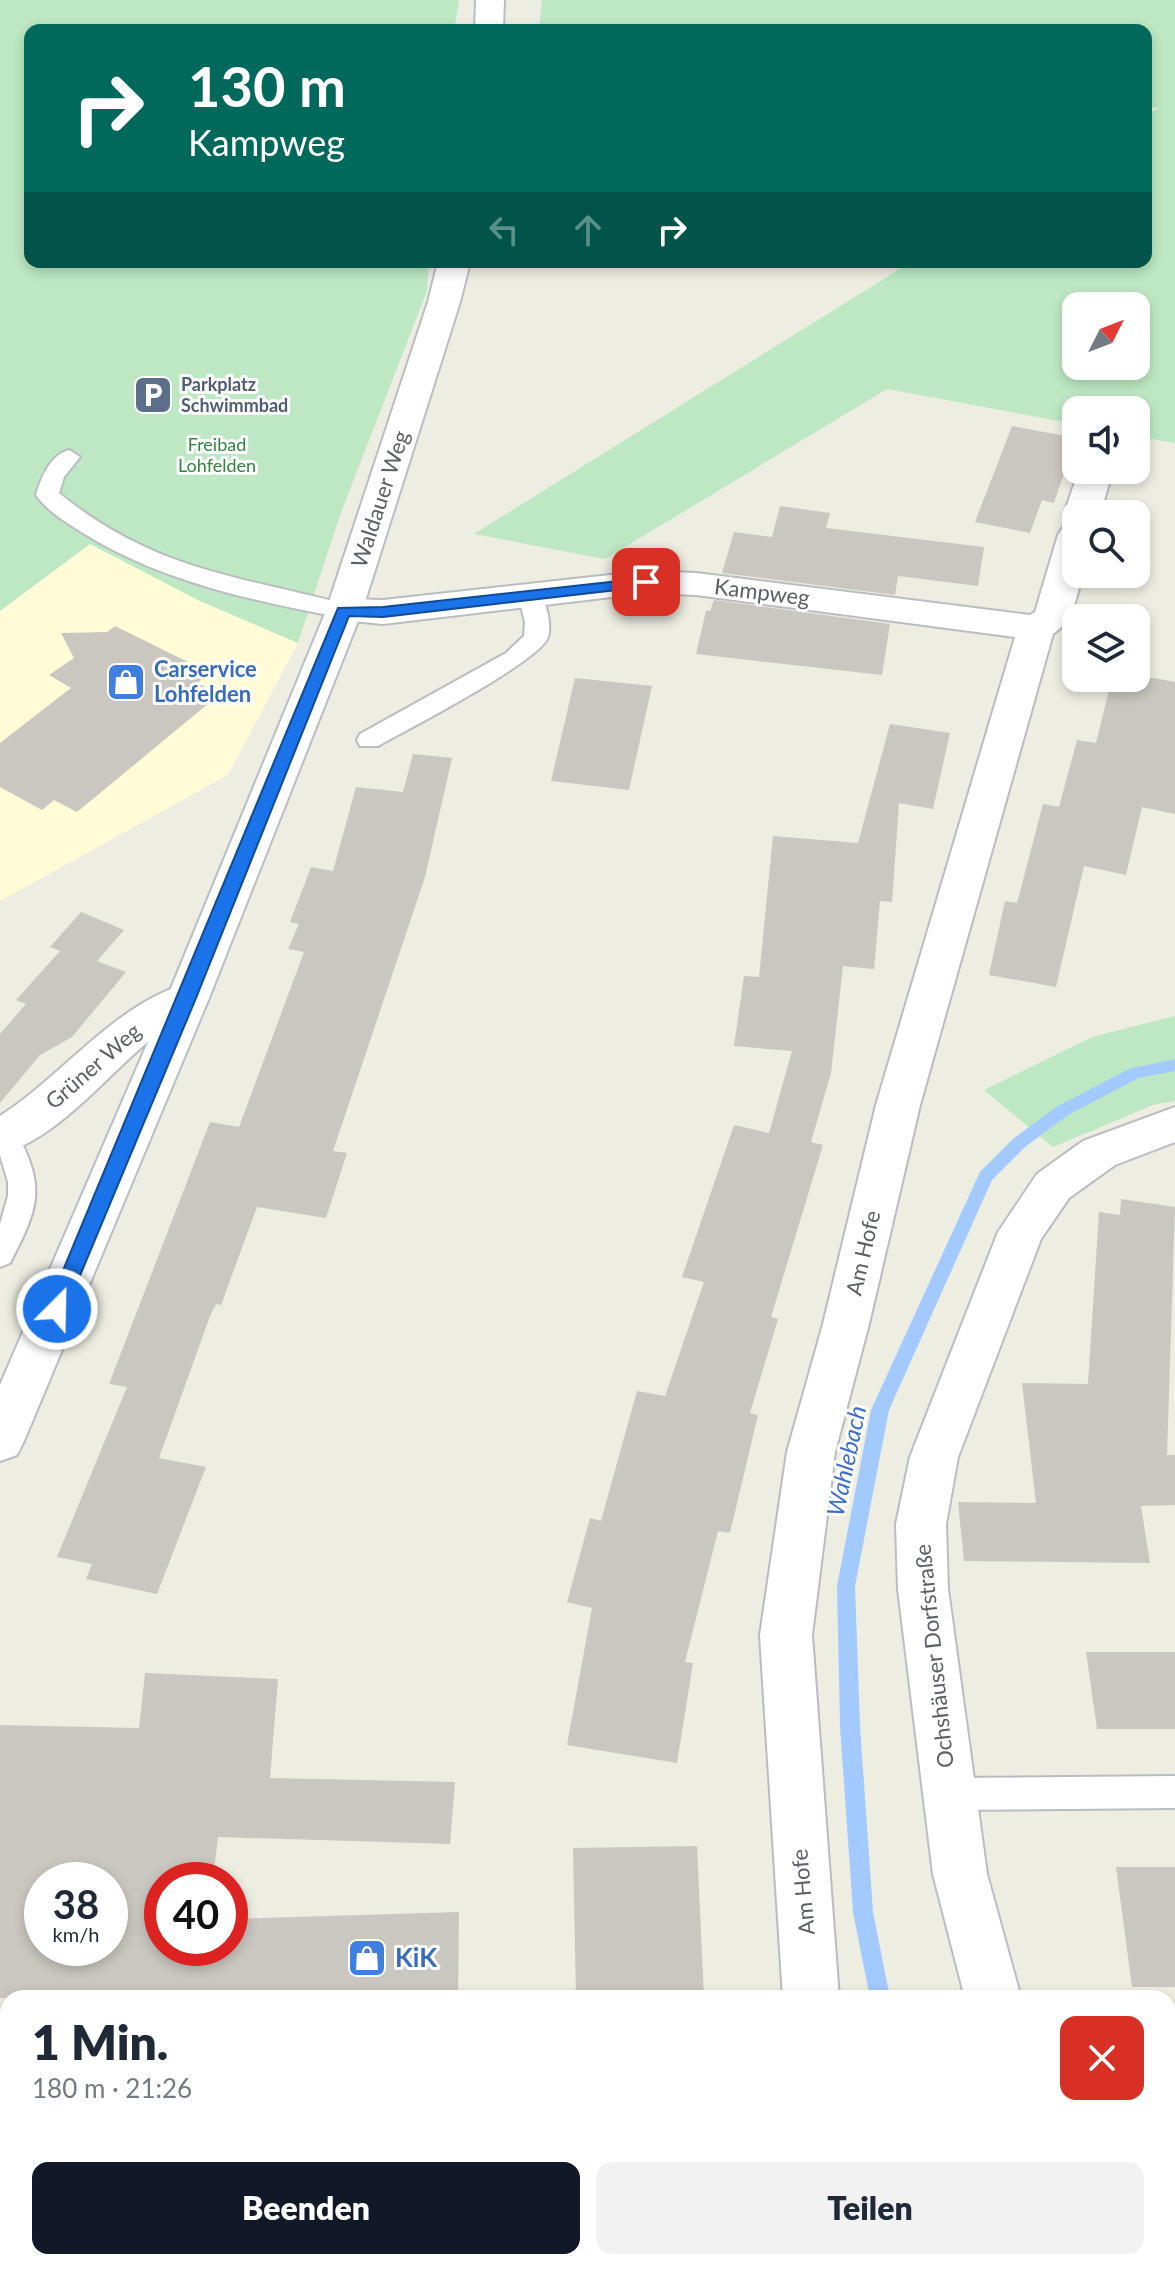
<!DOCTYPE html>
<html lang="de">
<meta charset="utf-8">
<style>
:root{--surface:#fff;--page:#f2f2f3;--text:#1f2937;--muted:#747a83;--accent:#111827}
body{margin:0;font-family:Lato,sans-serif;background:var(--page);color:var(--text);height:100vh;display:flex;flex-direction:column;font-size:30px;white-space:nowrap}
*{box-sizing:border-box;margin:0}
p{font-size:26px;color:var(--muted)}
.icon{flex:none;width:44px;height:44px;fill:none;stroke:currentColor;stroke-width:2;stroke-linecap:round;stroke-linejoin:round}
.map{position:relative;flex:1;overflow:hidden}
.drawer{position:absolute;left:0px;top:1990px;width:1176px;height:280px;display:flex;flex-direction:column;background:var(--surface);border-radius:24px 24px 0 0;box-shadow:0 4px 12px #0003}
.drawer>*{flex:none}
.hud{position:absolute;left:24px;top:24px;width:1128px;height:244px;border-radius:16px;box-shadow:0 4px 12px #0003;background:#00695c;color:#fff;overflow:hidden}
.needle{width:52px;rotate:48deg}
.tools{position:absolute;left:1062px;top:292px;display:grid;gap:16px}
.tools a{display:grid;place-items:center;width:88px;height:88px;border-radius:16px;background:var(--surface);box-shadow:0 4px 12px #0003;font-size:40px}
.speed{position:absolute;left:24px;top:1862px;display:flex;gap:16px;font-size:40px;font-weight:700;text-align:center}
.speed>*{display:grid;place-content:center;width:104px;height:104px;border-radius:50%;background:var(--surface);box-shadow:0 4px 12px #0003;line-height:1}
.speed small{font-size:20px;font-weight:400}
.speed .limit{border:12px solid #d22;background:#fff;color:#111}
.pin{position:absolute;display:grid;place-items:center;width:68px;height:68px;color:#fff;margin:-34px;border-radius:16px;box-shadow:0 4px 12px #0006}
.me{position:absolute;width:88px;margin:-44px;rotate:23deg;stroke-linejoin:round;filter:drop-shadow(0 0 6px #0008)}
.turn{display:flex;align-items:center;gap:28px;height:168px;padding:0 32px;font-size:36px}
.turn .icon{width:104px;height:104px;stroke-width:2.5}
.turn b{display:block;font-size:56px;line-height:68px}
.lanes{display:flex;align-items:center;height:76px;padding:0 32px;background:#0003;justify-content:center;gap:40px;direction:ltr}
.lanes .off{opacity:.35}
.round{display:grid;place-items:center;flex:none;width:84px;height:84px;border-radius:16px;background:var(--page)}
.overview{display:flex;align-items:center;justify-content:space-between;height:136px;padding:0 32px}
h1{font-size:48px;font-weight:800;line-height:60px}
.primary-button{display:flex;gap:16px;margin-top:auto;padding:16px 32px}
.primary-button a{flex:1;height:92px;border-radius:16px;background:var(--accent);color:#fff;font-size:32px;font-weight:800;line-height:92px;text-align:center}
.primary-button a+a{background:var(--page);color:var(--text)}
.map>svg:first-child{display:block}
</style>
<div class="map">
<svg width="1175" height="2270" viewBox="0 0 1175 2270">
<rect width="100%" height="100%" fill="#eeede2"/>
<polygon fill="#fffbd7" points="90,544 200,601 298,643 228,775 0,901 0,611"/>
<g fill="#bde8c3" fill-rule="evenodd">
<polygon points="0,0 459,0 454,30 30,30 30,262 429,262 427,291 340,515 298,643 200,601 90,544 0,611"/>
<path d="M542 0H1175V443L1136 436V410H1076V424L887 389 605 559 474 534 911 262H1146V116L1159 108 1146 106V30H539ZM1076 306H1136V366H1076Z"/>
<polygon points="1175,1016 1175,1101 1153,1105 1053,1147 984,1090 1092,1037"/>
</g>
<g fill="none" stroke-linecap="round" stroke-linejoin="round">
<g fill="#a2caff" fill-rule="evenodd">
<polygon points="1175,1059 1175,1071 1139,1078 1068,1115 1025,1147 992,1180 889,1410 855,1586 860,1726 873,1912 890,1998 870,1998 853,1912 840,1726 837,1586 871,1410 980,1172 1013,1139 1056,1107 1129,1069"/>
<polygon points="988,2262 1012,2262 1015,2270 992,2270"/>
</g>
</g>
<g fill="#c9c7bf" fill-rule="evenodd">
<polygon points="1012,426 1076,438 1054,503 1042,500 1030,533 975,522"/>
<polygon points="780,506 830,513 826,528 984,547 978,586 898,576 895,595 722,573 734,532 772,537"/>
<polygon points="714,600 890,624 882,675 696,654 706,611 710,611"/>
<polygon points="115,626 210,673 197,683 220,694 77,812 54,800 42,810 0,787 0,743 71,688 49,675 74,658 61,633 107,632"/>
<polygon points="575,678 652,686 629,790 551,781"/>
<polygon points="1112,678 1154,678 1175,682 1175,814 1142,807 1126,875 1084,866 1056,987 989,975 1005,901 1017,903 1043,804 1059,807 1077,740 1096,743"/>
<polygon points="890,724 950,733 933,809 899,803 892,902 880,901 874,969 843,966 831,1073 811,1142 823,1145 771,1317 778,1319 750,1413 758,1415 730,1533 718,1531 685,1662 693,1663 677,1763 567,1745 592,1608 567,1602 590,1518 601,1521 637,1391 665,1396 704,1282 682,1277 734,1125 769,1133 792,1051 734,1046 744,976 759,977 773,836 858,843"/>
<polygon points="413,754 452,758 425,877 333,1151 347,1153 326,1218 257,1207 221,1305 216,1304 210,1316 159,1458 206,1467 157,1594 86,1579 92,1564 57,1557 127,1387 109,1384 210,1122 239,1127 304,952 288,949 299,924 290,922 311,867 333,871 356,787 403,792"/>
<polygon points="81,912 124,930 97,961 126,972 72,1037 40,1055 0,1103 0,1034 26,1004 16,1000 60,951 50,947"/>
<polygon points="1121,1199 1175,1207 1167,1455 1175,1455 1175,1505 1141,1506 1150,1563 964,1561 958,1502 1036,1503 1022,1383 1088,1384 1099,1212 1120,1215"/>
<polygon points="1086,1652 1175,1652 1175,1729 1097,1729"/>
<path d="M145 1673 278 1679 270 1778 455 1782 450 1844 218 1837 213 1880H162V1948H230V1919L459 1912 458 1998H0V1725L139 1728ZM42 1880H110V1948H42Z"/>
<polygon points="697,1846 704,1998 576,1998 573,1848"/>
<polygon points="1116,1867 1175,1867 1175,1987 1132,1987"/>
</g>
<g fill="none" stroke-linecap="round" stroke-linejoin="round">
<g stroke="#babcc2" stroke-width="4">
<g id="lane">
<path d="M69 450 80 457 64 477 59 493C154 571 240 576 352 606L356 611 352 616 344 618C254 601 162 582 83 533 67 523 47 511 36 495 41 478 50 455 69 450Z"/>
<path d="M530 588 538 590C546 601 552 624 548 637 541 661 406 730 378 746H360L357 740 360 734 506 653 524 636 525 622 518 595 522 590Z"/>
<path d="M4 1125 14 1128C46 1186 40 1206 10 1263L0 1267V1224L8 1196V1182L0 1155V1127Z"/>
<polygon points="1175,1776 1175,1808 949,1810 937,1805 932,1794 937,1783 949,1778"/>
<rect x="1168" y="2039" width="7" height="36"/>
</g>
</g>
<g stroke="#babcc2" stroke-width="4">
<g id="street">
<polygon points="1079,470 1113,470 1100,514 1076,514 1076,523 1070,522 1064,514"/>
<path d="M1076 524V574H1083C1076 597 1074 620 1053 634L920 1105 869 1324 835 1452 812 1635 839 1998H783L760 1635 787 1452 823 1324 876 1105 1015 637 696 595 646 593 383 624 331 619 326 611 331 603 344 599 383 600 646 571 696 573 1030 615 1035 612 1058 535 1063 527Z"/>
<path d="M188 983 203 987 209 998C198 1017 176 1019 160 1032 108 1072 64 1135 0 1155V1116C64 1075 113 1005 188 983Z"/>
<polygon points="911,2262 973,2262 976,2270 914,2270"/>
</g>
</g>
<g stroke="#bbbdc5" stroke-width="4">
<g id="secondary">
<polygon points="476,0 504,0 503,30 475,30"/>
<polygon points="438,262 470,262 460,302 362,611 209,998 24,1441 17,1455 0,1461 0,1385 167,998 326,611 428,302"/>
<polygon points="1175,1107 1175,1142 1115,1165 1069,1198 1041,1239 958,1457 946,1524 948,1589 987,1874 1021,1998 965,1998 933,1874 898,1589 896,1524 910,1457 998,1232 1037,1174 1083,1141"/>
<polygon points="1082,2262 1144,2262 1147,2270 1085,2270"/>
</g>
</g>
<use href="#lane" fill="#fff" fill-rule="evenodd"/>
<use href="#street" fill="#fff" fill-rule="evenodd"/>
<use href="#secondary" fill="#fff" fill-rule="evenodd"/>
</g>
<polygon fill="#1a73e8" stroke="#114b97" stroke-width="2" points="646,578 651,579 651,586 383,617 349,616 196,998 66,1309 64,1315 50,1315 47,1309 338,608 383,607"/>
<defs>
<g id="parking-square" transform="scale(2)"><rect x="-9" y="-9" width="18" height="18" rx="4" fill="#5c6f8a" stroke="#fff"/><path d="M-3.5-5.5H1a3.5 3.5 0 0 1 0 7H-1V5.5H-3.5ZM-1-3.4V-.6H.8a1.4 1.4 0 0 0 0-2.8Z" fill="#fff"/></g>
<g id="shop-square" transform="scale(2)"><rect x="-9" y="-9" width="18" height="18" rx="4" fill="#3f7fe0" stroke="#fff"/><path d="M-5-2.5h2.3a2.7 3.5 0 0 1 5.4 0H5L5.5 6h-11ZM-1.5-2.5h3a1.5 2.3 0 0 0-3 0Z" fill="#fff"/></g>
</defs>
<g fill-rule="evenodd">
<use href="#parking-square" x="153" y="395"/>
<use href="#shop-square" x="126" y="682"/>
<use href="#shop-square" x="367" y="1958"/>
</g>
<g text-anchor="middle" stroke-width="6" stroke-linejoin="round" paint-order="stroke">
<g font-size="18" font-weight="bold" fill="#4e5e75" stroke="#fff" text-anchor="start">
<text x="181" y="391">Parkplatz<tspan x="181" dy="21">Schwimmbad</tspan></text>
</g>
<g font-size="18" fill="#2f863f" stroke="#fff">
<text x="217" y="451">Freibad<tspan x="217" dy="21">Lohfelden</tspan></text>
</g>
<g font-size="22" fill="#5b5e64" stroke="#fff">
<text transform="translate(380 499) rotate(-72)" y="8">Waldauer Weg</text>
<text transform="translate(762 592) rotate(7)" y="8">Kampweg</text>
<text transform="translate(93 1066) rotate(-41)" y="8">Grüner Weg</text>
<text transform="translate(863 1253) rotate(-77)" y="8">Am Hofe</text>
<text transform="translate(934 1656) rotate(-96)" y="8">Ochshäuser Dorfstraße</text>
<text transform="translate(803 1892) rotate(-95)" y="8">Am Hofe</text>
</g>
<g font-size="22" font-weight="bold" fill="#366cbe" stroke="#fff" text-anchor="start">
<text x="154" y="677">Carservice<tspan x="154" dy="25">Lohfelden</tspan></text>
</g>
<g font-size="24" font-style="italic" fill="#3d6fca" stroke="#fff">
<text transform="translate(847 1461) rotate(-78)" y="8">Wahlebach</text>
</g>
<g font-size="26" font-weight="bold" fill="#366cbe" stroke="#fff" text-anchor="start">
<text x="395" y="1967">KiK</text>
</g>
</g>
</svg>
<div class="tools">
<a><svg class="needle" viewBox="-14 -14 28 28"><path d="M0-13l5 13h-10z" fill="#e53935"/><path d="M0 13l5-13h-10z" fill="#747a83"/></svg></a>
<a><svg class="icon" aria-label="sound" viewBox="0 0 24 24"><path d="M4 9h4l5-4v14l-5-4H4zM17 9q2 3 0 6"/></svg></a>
<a><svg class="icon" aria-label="search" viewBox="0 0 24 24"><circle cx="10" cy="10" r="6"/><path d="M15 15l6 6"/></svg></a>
<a><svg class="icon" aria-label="layers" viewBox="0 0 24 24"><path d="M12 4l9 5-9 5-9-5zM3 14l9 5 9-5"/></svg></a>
</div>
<div class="speed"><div>38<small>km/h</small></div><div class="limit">40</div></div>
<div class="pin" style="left:646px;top:582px;background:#d93025"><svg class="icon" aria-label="arrive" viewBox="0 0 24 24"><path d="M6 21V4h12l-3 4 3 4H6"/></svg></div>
<svg class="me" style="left:57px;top:1309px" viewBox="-20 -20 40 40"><circle r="17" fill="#1a73e8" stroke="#fff" stroke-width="3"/><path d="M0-11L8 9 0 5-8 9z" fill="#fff"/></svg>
<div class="hud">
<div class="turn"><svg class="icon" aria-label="right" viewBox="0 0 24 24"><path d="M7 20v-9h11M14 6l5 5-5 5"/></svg><div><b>130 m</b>Kampweg</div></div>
<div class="lanes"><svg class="icon off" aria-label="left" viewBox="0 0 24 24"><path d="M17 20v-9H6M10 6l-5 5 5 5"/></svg><svg class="icon off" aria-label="ahead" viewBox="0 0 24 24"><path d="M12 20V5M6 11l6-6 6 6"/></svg><svg class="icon" aria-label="right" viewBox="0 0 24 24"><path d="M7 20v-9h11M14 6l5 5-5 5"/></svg></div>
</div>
<section class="drawer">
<div class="overview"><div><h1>1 Min.</h1><p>180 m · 21:26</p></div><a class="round" style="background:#d93025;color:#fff"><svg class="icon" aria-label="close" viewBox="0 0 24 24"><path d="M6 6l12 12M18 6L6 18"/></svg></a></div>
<div class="primary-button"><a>Beenden</a><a>Teilen</a></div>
</section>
</div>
